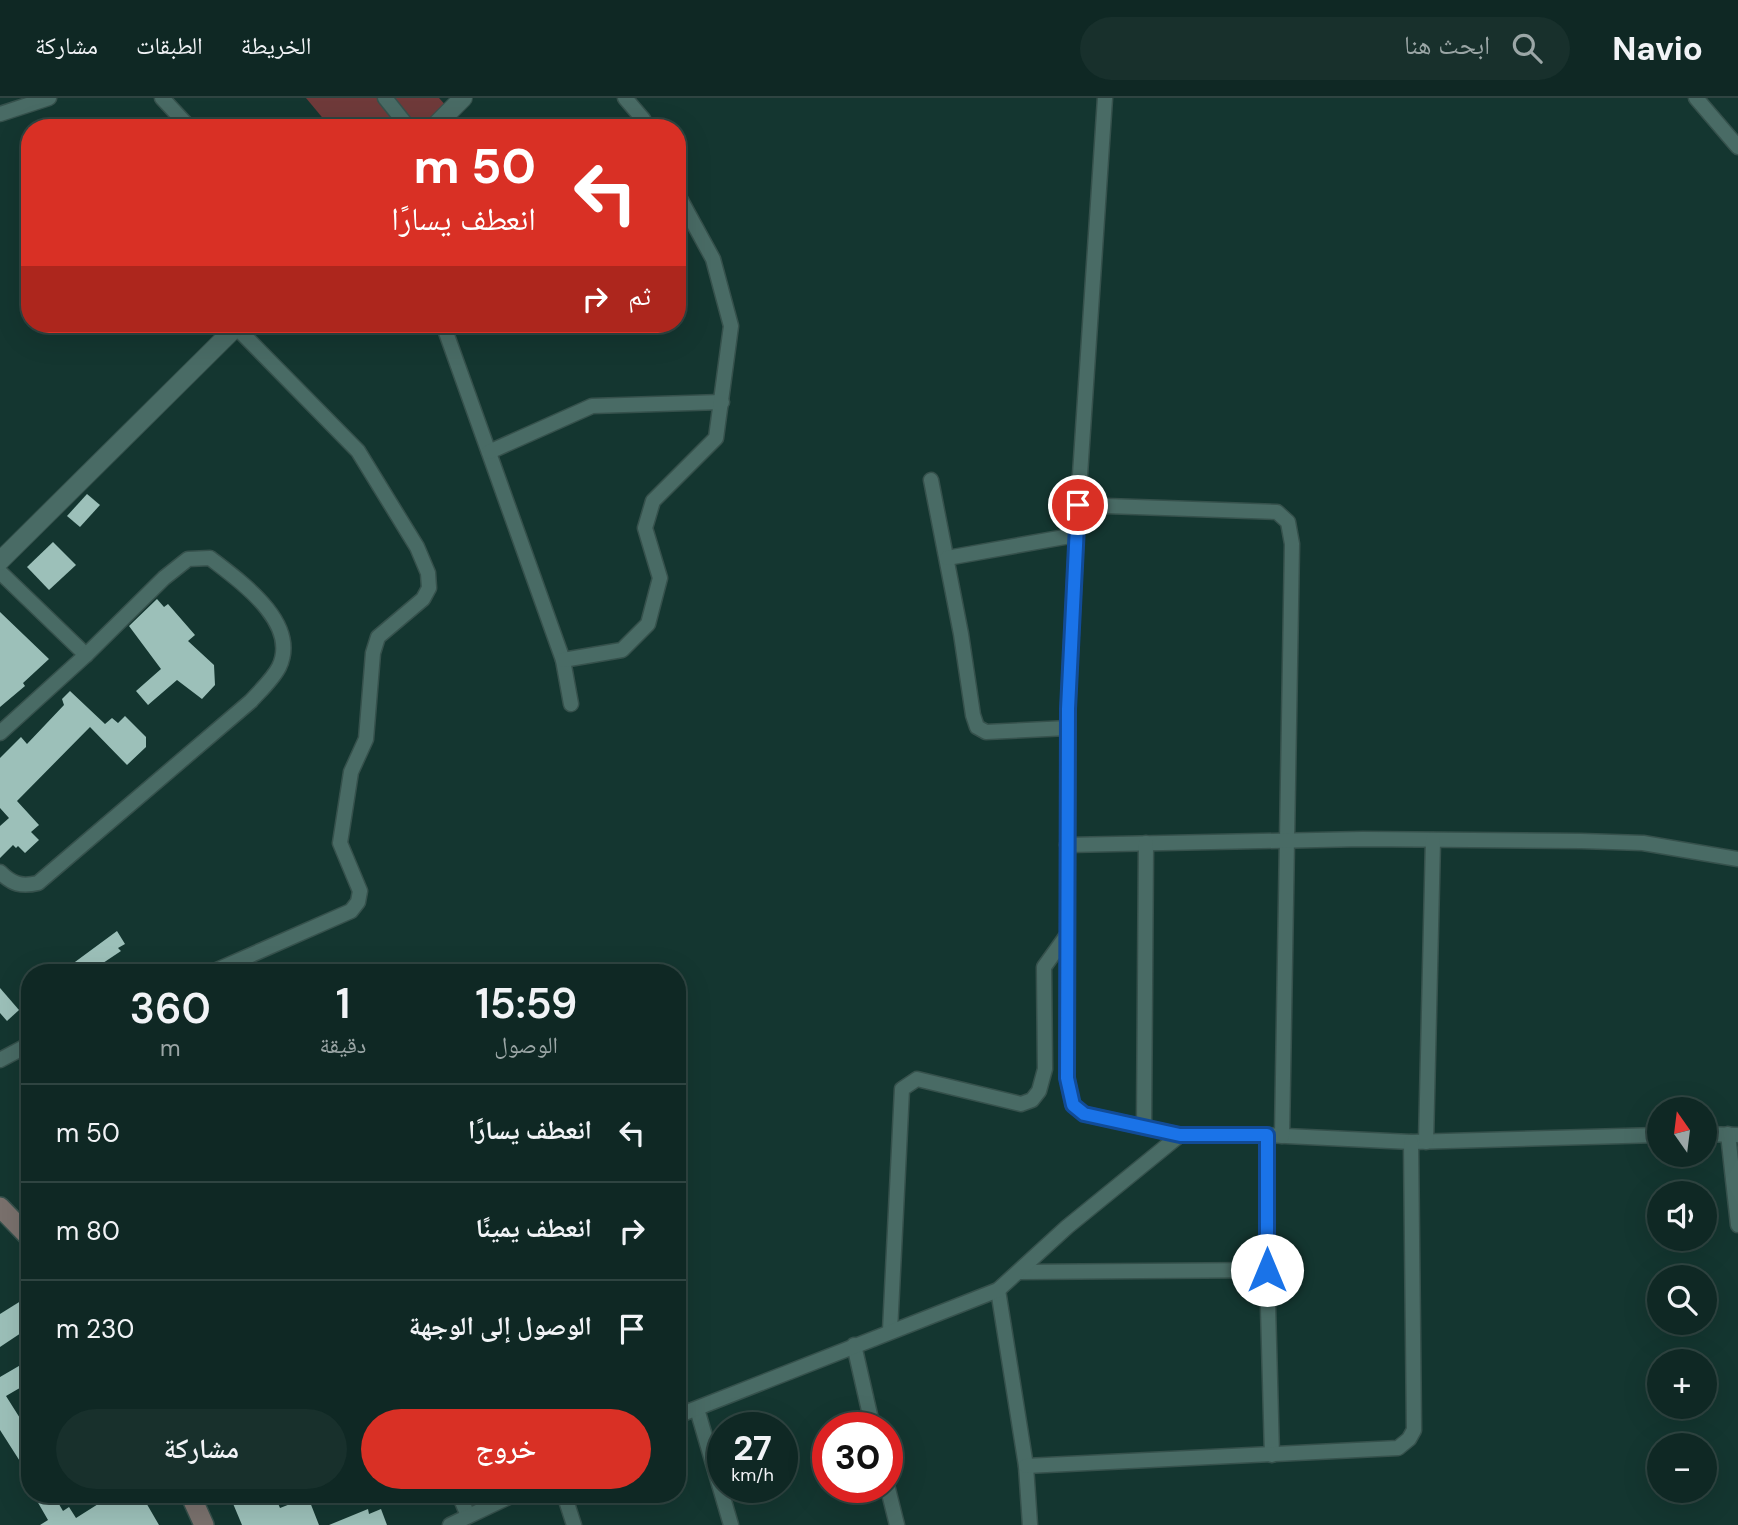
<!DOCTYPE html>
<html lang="ar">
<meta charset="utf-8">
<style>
:root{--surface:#0f2824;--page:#18302c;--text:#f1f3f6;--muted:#9ba6a6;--line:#2f4441;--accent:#d93025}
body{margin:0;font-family:"DM Sans","Noto Naskh Arabic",sans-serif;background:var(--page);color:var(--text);direction:rtl;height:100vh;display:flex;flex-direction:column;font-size:26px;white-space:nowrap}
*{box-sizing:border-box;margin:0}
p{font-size:23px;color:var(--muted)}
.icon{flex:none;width:38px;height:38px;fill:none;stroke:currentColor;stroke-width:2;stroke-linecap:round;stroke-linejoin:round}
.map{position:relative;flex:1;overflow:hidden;direction:ltr}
.drawer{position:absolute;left:21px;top:866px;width:665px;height:539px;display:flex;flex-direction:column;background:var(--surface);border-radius:28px;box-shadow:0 7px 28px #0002,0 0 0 2px var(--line);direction:rtl}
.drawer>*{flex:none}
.guide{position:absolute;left:21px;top:21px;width:665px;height:214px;border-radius:28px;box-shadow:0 7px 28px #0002,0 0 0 2px var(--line);direction:rtl;background:#d93025;color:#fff;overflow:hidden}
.needle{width:46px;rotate:346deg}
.buttons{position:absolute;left:1647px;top:999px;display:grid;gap:14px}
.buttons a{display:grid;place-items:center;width:70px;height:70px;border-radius:50%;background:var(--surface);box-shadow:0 7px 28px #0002,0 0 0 2px var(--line);font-size:35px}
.speed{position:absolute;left:707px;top:1314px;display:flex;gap:14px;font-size:35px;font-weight:700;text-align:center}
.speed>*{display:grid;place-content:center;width:91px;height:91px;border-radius:50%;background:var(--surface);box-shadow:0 7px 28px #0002,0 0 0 2px var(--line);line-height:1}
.speed small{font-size:18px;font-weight:400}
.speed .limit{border:10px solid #d22;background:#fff;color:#111}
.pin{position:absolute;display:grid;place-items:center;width:60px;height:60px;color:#fff;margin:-30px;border:4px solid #fff;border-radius:50%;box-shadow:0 2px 7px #0007}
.me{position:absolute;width:77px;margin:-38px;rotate:0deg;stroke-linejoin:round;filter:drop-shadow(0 0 5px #0008)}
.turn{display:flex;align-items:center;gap:24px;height:147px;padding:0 35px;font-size:32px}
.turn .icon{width:91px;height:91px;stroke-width:2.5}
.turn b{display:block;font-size:49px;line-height:60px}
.then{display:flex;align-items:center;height:66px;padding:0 35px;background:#0003;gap:14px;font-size:26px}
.eta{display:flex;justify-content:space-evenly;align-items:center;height:119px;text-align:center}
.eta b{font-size:42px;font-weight:600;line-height:49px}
.primary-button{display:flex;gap:14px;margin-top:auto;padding:14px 35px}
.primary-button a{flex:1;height:80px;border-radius:42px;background:var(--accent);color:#fff;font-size:28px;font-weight:600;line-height:80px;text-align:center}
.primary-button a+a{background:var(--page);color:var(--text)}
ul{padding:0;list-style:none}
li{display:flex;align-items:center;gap:21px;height:98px;padding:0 35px;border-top:2px solid var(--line)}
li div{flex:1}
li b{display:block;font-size:26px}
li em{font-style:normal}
header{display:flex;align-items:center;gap:42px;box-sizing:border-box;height:98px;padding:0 35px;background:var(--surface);border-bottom:2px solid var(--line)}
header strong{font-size:33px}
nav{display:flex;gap:38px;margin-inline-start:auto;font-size:24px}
.search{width:490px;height:63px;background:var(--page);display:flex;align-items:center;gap:18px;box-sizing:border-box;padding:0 24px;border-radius:38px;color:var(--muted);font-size:26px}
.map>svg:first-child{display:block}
</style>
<header>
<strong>Navio</strong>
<div class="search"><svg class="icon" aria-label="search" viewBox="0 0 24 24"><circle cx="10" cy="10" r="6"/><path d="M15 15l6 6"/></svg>ابحث هنا</div>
<nav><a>الخريطة</a><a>الطبقات</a><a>مشاركة</a></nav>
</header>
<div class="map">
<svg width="1738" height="1427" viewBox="0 0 1738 1427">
<rect width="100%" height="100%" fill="#143630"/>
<polygon fill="#6f3a3a" points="306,0 439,0 449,11 427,30 331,30"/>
<g fill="#9cc0b9">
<polygon points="87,396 100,407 80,429 67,418"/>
<polygon points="53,444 76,467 49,492 27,469"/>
<polygon points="157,501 164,509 168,506 195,537 188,543 214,567 215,587 202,601 177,582 148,607 136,593 161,571 129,528"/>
<polygon points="0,514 49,561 23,585 25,588 0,609"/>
<polygon points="70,593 105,626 112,620 118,625 125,618 146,639 146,649 127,667 90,629 17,703 39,727 31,734 39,742 25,755 18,748 16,750 13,747 0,760 0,728 9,720 0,710 0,660 21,639 27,646 64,607 62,601"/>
<polygon points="117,833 125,846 118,850 121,853 103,865 105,868 97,875 60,875"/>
<polygon points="0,890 19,912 7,923 0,915"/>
<polygon points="24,1201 30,1210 30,1229 0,1249 0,1216"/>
<polygon points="24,1265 30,1274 30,1284 6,1298 30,1336 30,1379 0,1332 0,1279"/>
<polygon points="33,1396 53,1396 63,1413 69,1409 76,1420 114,1396 141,1396 159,1427 40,1427 48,1422"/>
<polygon points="229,1396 274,1396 280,1410 308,1399 319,1427 242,1427"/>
<polygon points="368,1411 369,1416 381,1411 387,1427 329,1427"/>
</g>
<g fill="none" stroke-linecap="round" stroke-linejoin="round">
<g stroke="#36514c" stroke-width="17">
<g id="minor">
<polyline points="162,0 190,30"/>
<polyline points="385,0 409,30"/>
<polyline points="625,0 643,21 647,30"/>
<polyline points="1105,0 1078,407 1068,611 1067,980 1073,1007 1084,1016 1180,1037 1267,1037 1411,1044 1659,1037"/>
<polyline points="1696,0 1738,49"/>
<polyline points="0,16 49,0"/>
<polyline points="443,226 563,562 571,606"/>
<polyline points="489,354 592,308 722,304"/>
<polyline points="931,382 961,536 973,617 977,629 986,634 1068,630"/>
<polyline points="1078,407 1277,414 1288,424 1292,446 1282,1038"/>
<polyline points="947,460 1076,437"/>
<polyline points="0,474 86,557"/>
<polyline points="563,562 622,552 648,526 660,480 645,430 653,403 716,340 731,228 713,161 677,95"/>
<path d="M0 635 86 557 164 480 188 461 210 460C241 484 300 525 279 569 273 581 260 593 251 603L38 785C21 789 12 786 0 774"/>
<polyline points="1067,747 1363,741 1581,743 1643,745 1738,761"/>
<polyline points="210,875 351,813 358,804 360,793 340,745 351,674 366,641 373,555 378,539 423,501 429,490 428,475 417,449 358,353 236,229"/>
<polyline points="0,962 30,946"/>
<polyline points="1144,1029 1146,745"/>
<polyline points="1704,1036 1738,1037"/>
<polyline points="1728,1036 1738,1127"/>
<polyline points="1267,1037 1267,1172 1272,1357"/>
<polyline points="1426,1044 1433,742"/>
<polyline points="1019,1174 1267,1172"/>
<polyline points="998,1192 1026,1368 1030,1427"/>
<polyline points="890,1233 902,991 917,981 1021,1006 1032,1002 1039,993 1045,971 1044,869 1067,837"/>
<polyline points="854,1247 873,1330"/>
<polyline points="677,1292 682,1315"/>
<polyline points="697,1311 731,1427"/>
<polyline points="677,1318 998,1192 1067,1129 1180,1037"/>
<polyline points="1026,1368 1398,1350 1409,1341 1414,1332 1411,1044"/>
<polyline points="887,1387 897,1427"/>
<polyline points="459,1396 468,1418"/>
<polyline points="564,1396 574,1427"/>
<polyline points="450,1427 515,1396"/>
</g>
</g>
<g stroke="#36514c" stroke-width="20">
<g id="tertiary">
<polyline points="433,30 463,0"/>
<polyline points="0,463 239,226"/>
</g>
</g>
<g stroke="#36514c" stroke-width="22">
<g id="secondary">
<polyline points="0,1109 30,1140"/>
<polyline points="190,1396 204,1427"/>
</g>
</g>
<use href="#minor" stroke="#496b65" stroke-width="14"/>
<use href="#tertiary" stroke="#496b65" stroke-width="18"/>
<use href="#secondary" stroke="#7a716d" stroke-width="19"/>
</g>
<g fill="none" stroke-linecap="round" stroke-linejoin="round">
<g stroke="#114b97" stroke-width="18">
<polyline id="route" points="1078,407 1068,611 1067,980 1073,1007 1084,1016 1180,1037 1267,1037 1267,1172"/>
</g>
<use href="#route" stroke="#1a73e8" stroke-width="12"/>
</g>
</svg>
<div class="buttons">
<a><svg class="needle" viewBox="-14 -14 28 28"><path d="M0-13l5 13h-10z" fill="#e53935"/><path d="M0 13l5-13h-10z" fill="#9ba6a6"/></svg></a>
<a><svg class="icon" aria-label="sound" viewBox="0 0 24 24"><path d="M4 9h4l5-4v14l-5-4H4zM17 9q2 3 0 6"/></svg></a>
<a><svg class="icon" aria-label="search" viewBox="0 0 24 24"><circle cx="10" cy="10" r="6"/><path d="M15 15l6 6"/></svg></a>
<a>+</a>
<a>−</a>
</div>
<div class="speed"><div>27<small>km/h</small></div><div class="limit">30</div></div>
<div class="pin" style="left:1078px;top:407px;background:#d93025"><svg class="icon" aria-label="arrive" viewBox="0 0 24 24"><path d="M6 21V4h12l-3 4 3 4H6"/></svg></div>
<svg class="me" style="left:1267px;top:1172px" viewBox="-20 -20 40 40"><circle r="19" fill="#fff"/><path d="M0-13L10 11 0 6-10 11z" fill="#1a73e8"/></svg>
<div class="guide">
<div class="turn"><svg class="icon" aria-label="left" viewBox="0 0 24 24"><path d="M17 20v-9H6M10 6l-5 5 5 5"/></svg><div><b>50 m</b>انعطف يسارًا</div></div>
<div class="then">ثم<svg class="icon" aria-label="right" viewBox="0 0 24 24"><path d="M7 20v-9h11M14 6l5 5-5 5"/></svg></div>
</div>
<section class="drawer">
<div class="eta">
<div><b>15:59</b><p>الوصول</p></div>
<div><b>1</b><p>دقيقة</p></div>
<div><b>360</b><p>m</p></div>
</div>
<ul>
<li><svg class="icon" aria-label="left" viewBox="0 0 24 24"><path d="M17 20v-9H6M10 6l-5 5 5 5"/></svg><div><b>انعطف يسارًا</b></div><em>50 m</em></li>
<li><svg class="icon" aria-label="right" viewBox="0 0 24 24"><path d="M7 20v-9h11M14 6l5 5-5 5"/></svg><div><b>انعطف يمينًا</b></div><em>80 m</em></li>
<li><svg class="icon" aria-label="arrive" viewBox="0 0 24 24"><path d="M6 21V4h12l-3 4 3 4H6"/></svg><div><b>الوصول إلى الوجهة</b></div><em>230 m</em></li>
</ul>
<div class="primary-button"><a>خروج</a><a>مشاركة</a></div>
</section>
</div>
